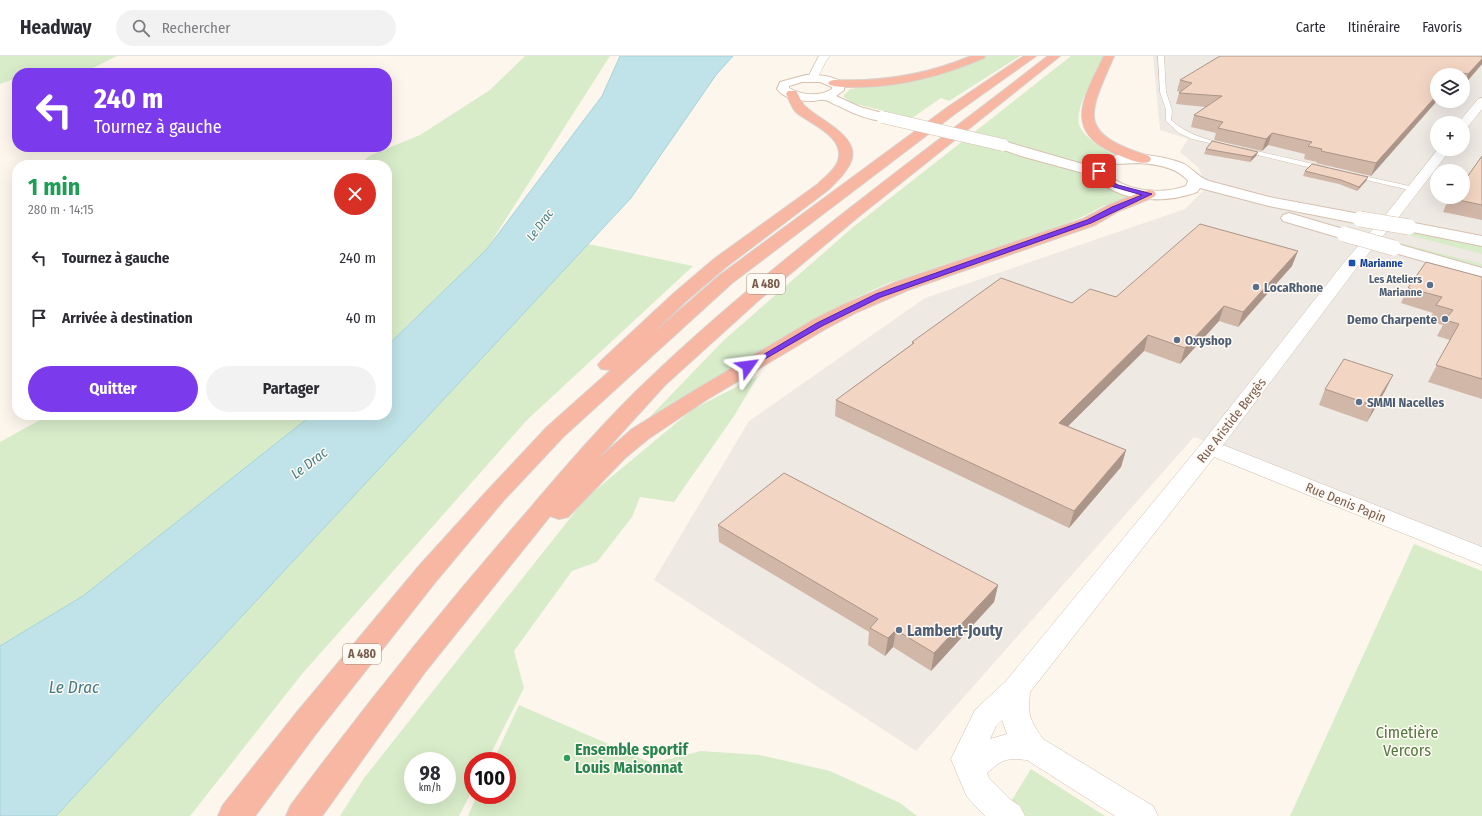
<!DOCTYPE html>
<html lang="fr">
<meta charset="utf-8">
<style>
:root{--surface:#fff;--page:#f2f2f3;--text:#2b2b33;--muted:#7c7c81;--line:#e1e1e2;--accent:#7c3aed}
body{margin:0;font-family:"Fira Sans Condensed",sans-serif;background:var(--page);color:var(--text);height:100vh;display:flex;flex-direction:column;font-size:15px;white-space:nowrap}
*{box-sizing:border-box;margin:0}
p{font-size:13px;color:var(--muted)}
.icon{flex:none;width:22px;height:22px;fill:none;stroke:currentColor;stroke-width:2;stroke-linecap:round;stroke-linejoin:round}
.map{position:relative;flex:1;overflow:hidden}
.details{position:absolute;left:12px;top:104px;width:380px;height:260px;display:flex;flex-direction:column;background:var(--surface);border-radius:16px;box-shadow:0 4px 16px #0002}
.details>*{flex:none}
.top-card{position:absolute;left:12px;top:12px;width:380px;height:84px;border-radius:16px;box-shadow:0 4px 16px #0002;background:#7c3aed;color:#fff;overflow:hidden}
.tools{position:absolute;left:1430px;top:12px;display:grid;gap:8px}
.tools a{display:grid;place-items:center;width:40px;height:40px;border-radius:50%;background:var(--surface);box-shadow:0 4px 16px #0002;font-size:20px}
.speed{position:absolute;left:404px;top:696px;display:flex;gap:8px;font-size:20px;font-weight:700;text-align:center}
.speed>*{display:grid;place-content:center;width:52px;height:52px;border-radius:50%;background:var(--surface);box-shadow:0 4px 16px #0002;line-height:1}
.speed small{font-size:10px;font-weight:400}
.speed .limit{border:6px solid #d22;background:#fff;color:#111}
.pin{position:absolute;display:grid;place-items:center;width:34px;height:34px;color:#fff;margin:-17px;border-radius:8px;box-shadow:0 2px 6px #0006}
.me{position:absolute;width:44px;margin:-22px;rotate:59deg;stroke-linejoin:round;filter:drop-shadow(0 0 3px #0008)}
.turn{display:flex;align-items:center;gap:14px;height:84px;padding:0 16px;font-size:18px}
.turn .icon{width:52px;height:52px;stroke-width:2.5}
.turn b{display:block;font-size:28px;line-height:34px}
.round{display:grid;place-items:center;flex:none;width:42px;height:42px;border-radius:21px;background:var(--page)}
.headline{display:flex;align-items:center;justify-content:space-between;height:68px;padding:0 16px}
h1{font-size:24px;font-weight:700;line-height:30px;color:#1e9e55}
.button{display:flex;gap:8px;margin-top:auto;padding:8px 16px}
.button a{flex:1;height:46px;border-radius:24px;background:var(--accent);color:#fff;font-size:16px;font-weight:700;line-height:46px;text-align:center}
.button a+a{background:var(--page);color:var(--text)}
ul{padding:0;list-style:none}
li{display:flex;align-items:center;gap:12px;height:60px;padding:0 16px}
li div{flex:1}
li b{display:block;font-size:15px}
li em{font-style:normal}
header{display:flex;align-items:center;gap:24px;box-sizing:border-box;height:56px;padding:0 20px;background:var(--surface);border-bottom:1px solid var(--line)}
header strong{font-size:19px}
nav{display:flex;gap:22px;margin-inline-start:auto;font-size:14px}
.search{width:280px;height:36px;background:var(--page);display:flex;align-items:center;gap:10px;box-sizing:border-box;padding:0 14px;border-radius:22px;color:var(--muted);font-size:15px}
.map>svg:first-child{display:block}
</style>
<header>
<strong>Headway</strong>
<div class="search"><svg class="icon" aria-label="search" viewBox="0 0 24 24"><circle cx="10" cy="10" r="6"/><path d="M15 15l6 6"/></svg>Rechercher</div>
<nav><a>Carte</a><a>Itinéraire</a><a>Favoris</a></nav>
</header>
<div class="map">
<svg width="1482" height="760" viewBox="0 0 1482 760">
<rect width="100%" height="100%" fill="#fdf6ec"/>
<path fill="#efe9e4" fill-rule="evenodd" d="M1153 0H1482V496L1194 381 916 695 654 524 749 365 925 242 1185 153 1207 131 1198 111 1180 96 1188 83 1160 74ZM1437 19H1463V45H1437ZM1437 67H1463V93H1437ZM1437 115H1463V141H1437Z"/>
<g fill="#d8ecc9" fill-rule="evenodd">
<polygon points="0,0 117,0 83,17 37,15 30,17 17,17 17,22 0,28"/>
<polygon points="525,0 610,0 486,194 387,290 387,109 359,109 369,100 420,79 490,34"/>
<polygon points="984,0 1020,0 949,45 941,42 912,62 852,47 843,40 850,33 939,19"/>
<path d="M1071 0H1104C1097 15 1072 56 1080 71 1086 83 1103 92 1113 99L1084 118 1102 130 1131 140 1103 150 1082 161 1057 171 886 228 849 245 810 265 643 368 723 285 852 172Z"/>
<polygon points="1393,171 1482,188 1482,198 1397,176"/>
<polygon points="1396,186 1482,208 1482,215 1393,189"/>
<polygon points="588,188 693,210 527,364 302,618 190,760 56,760"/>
<path d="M758 320 734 360 674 446 640 441 632 461 597 506 572 515 514 595 524 632 487 705H473V733L459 760H340L364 722 586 442 693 353ZM413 705H447V739H413Z"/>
<polygon points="49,359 312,359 83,540 0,590 0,386"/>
<polygon points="1414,488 1482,515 1482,760 1290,760"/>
<polygon points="519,649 652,707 701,695 760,699 830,715 900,747 917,760 468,760 477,739 507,739 507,705 493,705"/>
<polygon points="1031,713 1105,760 1002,760"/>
</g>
<polygon fill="#bfe3e8" stroke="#a5d3da" points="620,0 733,0 716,19 631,142 56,760 0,760 0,590 83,540 312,359 387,359 387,290 486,194 602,40"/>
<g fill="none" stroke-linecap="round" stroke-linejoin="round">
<g stroke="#d1beb0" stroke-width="1">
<g id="lane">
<path d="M1158 0H1164L1166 36 1172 54 1171 64C1188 79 1206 83 1227 89V91L1192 83 1179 77 1166 65V54L1160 36Z"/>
<polygon points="1243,92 1327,111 1328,113 1324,115 1241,95 1240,94"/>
<polygon points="1350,117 1414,131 1418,133 1414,135 1353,121 1349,119"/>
</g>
</g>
<g stroke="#d1beb0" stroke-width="1">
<g id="street">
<polygon points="819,0 830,0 826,5 816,25 808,25 807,23"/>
<polygon points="1482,42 1482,53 1467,72 1463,73 1463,67 1458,67 1478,43"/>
<path d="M1438 93H1451L1398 162 1358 210 1223 389 1482 491V509L1214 401 1030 636C1028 660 1029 663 1043 683L1153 750 1158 760H1115L1027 704C1005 702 1003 703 987 717L989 722 1011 744 1020 750 1025 760H985L967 741 951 703 975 654 1006 625 1202 387 1346 204 1388 156ZM1002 664 1007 678 990 683 996 670Z"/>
</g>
</g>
<g stroke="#d6c0b0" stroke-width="2">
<g id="secondary">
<path d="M806 19C817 19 836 19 844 29V34L836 40 860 51 886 58 888 61 886 64C874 67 850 56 839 50 834 49 829 44 824 44 821 43 816 45 812 45 801 45 784 43 777 33L780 26ZM802 26H820L832 31V33C820 41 801 39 789 32V30Z"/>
<path d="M1003 85 1093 111C1108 90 1164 99 1184 108 1193 113 1199 122 1209 125L1269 141 1360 158 1366 160 1368 163 1366 166 1360 168 1269 150 1200 132 1197 136C1165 148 1118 147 1094 120L1021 100 998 92 996 89 998 86ZM1139 107C1156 108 1177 111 1188 125L1186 130C1162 139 1124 136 1106 116L1107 113 1114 108Z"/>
<polygon points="1289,157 1350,175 1352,178 1350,181 1344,183 1283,165 1281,162 1283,159"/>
<polygon points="1409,166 1482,180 1482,190 1403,174 1401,171 1403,168"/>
<polygon points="1394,187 1482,212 1482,222 1388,195 1386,192 1388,189"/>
</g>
</g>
<g stroke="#dad1cd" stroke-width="2">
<g id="highway">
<path d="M971 0H985L984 2C944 19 904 30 861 31 851 31 840 32 830 29L828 27 830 25 834 24C882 26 926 19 971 0Z"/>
<path d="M1024 0H1036L956 57 732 227 563 381 503 445 437 524 315 679 255 760H218L223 749 293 661 419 510 487 435 547 371 611 314 601 313 598 309 601 305 673 238 714 203 818 128C825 121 835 114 838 105 846 81 811 68 797 57 791 52 790 44 786 38L788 35H796C800 40 801 48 806 51 812 57 821 62 828 67 865 92 856 107 828 134L726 211 685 246 652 278 720 219 948 51Z"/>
<path d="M1048 0H1060L858 161 760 243 665 329 597 404 632 373 692 336 813 264 843 249 896 226 1083 163 1109 149 1144 135 1149 134 1154 135 1156 138 1154 141 1119 155 1095 169 908 234 855 257 827 272 706 344 648 383 625 402 568 461 559 463 550 460 425 616 322 760H286L291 749C364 651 440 556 520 464 562 415 604 365 651 321 774 204 914 104 1048 0Z"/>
<path d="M1104 0H1114C1088 60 1076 77 1149 100L1151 103 1149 106C1138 109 1124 101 1114 97 1061 74 1086 38 1104 0Z"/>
</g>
</g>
<use href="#lane" fill="#fff" fill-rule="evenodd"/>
<use href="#street" fill="#fff" fill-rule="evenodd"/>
<use href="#secondary" fill="#fff" fill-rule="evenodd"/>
<use href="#highway" fill="#f7b7a3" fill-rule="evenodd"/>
<g stroke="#d6c0b0" stroke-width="13" stroke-linecap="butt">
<polyline id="secondary-bridge-far1" points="882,61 1003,89"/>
</g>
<g stroke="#d6c0b0" stroke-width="16" stroke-linecap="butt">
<g id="secondary-bridge">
<polyline points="1360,163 1409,171"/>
<polyline points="1344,178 1394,192"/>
</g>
</g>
<use href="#secondary-bridge-far1" stroke="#fff" stroke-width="12"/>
<use href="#secondary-bridge" stroke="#fff" stroke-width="15"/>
</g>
<g fill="#d1b7a8">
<polygon points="1482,0 1482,8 1464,29 1463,29 1463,19 1437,19 1371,120 1316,107 1317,106 1304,103 1305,98 1268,89 1262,95 1214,84 1216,77 1191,71 1194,59 1206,51 1176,48 1179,37 1180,36 1177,35 1180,24"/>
<polygon points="1206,93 1258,96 1256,100 1250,106 1204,98"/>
<polygon points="1482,100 1482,164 1443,156 1449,142 1465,124"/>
<polygon points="1305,115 1366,125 1357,135 1339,128 1303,120"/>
<polygon points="1292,210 1238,271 1219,265 1180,308 1144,295 1068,370 1126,394 1121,411 1069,472 835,360 836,344 912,288 912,286 1072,247 1116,241"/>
<polygon points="1482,221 1482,343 1428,326 1450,284 1437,280 1443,269 1429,265 1433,257 1401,247 1408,232"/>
<polygon points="1325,333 1385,335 1367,366 1319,349"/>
<polygon points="718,469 998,529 994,546 931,615 893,591 885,600 868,589 869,576 719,486"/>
</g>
<g fill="#aa9588">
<polygon points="1482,3 1482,8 1464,29 1468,18"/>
<polygon points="1437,39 1437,45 1371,120 1376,107"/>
<polygon points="1272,77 1268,89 1262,95 1266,83"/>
<polygon points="1258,96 1256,100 1250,106 1252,101"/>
<polygon points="1368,121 1366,125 1357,135 1359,131"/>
<polygon points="1298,195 1292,210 1238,271 1243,256"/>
<polygon points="1224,250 1219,265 1180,308 1185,292"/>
<polygon points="1148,279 1144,295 1055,383 1059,367"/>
<polygon points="1393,319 1385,335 1367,366 1374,350"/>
<polygon points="1126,394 1121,411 1069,472 1074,455"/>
<polygon points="998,529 994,546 931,615 934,597"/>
<polygon points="896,574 893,591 885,600 888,582"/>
</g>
<g fill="#f3d5c3" stroke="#aa9588">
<polygon points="1220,0 1482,0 1482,3 1468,18 1457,16 1455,19 1437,19 1437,39 1376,107 1321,95 1322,93 1308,90 1312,86 1272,77 1266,83 1218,72 1223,66 1194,59 1222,40 1179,37 1192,27 1180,24"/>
<polygon points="1212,85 1258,96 1252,101 1206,93"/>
<polygon points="1482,100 1482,149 1449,142 1449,141 1463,141 1463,123 1465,124"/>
<polygon points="1312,108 1368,121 1359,131 1341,124 1305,115"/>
<polygon points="1200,168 1298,195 1243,256 1224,250 1185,292 1148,279 1059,367 1126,394 1074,455 836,344 914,287 912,286 1001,222 1072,247 1090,233 1116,241"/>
<polygon points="1426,206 1482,221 1482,323 1436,309 1459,268 1445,264 1453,254 1436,249 1442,241 1408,232"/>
<polygon points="1344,303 1393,319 1374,350 1325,333"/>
<polygon points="784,417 998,529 934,597 896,574 888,582 870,572 878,563 718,469"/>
</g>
<polygon fill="#7c3aed" stroke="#51269a" points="1097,114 1101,114 1107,123 1118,129 1152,138 1091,167 881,241 822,270 751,311 745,311 744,310 817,267 876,238 1087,164 1112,151 1142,139 1114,131 1102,125 1096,115"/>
<rect fill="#1a4fb4" stroke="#fffaf3" stroke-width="1.5" x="1348" y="203" width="8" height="8" rx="2"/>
<g fill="#5c6f8a" stroke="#fffaf3" stroke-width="1.5">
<circle cx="1430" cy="229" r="4"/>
<circle cx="1256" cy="231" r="4"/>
<circle cx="1445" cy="263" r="4"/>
<circle cx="1177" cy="284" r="4"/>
<circle cx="1359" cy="346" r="4"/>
<circle cx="899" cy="574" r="4"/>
</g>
<circle fill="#2e9e5b" stroke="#fffaf3" stroke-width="1.5" cx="567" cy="702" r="4"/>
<g text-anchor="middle" stroke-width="3" stroke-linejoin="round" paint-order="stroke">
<g font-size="11" font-weight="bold" fill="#164399" stroke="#fffaf3" text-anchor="start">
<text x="1360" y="211">Marianne</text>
</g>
<g font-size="11" font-weight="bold" fill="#4e5e75" stroke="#fffaf3" text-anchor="end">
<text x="1422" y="227">Les Ateliers<tspan x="1422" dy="13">Marianne</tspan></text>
</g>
<g font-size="12" font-style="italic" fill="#437c86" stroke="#fffaf3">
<text transform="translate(540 169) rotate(-53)" y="4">Le Drac</text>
</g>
<g fill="#fffaf3" stroke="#a28b7f" stroke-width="1">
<rect x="747" y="218" width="38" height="20" rx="3"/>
<rect x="343" y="588" width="38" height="20" rx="3"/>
</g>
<g font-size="12" font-weight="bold" fill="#7a5c4d">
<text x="766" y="232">A 480</text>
<text x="362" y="602">A 480</text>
</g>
<g font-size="13" font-weight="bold" fill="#4e5e75" stroke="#fffaf3" text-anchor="start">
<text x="1264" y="236">LocaRhone</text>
<text x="1437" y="268" text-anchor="end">Demo Charpente</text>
<text x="1185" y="289">Oxyshop</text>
<text x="1367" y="351">SMMI Nacelles</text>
</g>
<g font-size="13" fill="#7a5c4d" stroke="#fffaf3">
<text transform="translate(1231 364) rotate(-52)" y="5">Rue Aristide Bergès</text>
<text transform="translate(1346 446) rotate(22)" y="5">Rue Denis Papin</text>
</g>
<g font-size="14" font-style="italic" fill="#437c86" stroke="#fffaf3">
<text transform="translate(309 407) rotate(-37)" y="5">Le Drac</text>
</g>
<g font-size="16" font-weight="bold" fill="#4e5e75" stroke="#fffaf3" text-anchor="start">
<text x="907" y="580">Lambert-Jouty</text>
</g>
<g font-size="16" fill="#537a41" stroke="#fffaf3">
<text x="1407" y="682">Cimetière<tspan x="1407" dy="18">Vercors</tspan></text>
</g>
<g font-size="16" font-weight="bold" fill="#27864d" stroke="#fffaf3" text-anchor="start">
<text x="575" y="699">Ensemble sportif<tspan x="575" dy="18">Louis Maisonnat</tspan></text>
</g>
<g font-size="17" font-style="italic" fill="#437c86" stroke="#fffaf3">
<text x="74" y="637">Le Drac</text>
</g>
</g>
</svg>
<div class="tools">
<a><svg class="icon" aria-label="layers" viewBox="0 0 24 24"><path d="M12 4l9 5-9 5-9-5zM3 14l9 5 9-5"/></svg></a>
<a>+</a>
<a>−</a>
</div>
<div class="speed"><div>98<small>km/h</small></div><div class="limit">100</div></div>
<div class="pin" style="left:1099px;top:115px;background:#d93025"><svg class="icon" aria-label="arrive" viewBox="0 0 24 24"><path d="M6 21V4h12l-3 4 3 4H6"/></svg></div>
<svg class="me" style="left:748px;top:310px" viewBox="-20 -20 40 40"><path d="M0-17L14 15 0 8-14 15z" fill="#7c3aed" stroke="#fff" stroke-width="4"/></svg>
<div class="top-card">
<div class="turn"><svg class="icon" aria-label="left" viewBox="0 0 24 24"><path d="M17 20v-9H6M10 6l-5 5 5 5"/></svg><div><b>240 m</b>Tournez à gauche</div></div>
</div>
<section class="details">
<div class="headline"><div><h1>1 min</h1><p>280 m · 14:15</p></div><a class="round" style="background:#d93025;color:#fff"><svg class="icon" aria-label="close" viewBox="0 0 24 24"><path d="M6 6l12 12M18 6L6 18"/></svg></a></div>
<ul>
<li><svg class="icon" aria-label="left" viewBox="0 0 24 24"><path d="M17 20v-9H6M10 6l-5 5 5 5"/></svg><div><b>Tournez à gauche</b></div><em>240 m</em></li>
<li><svg class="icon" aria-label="arrive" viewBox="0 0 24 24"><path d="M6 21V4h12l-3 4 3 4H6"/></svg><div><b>Arrivée à destination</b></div><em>40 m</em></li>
</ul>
<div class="button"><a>Quitter</a><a>Partager</a></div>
</section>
</div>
